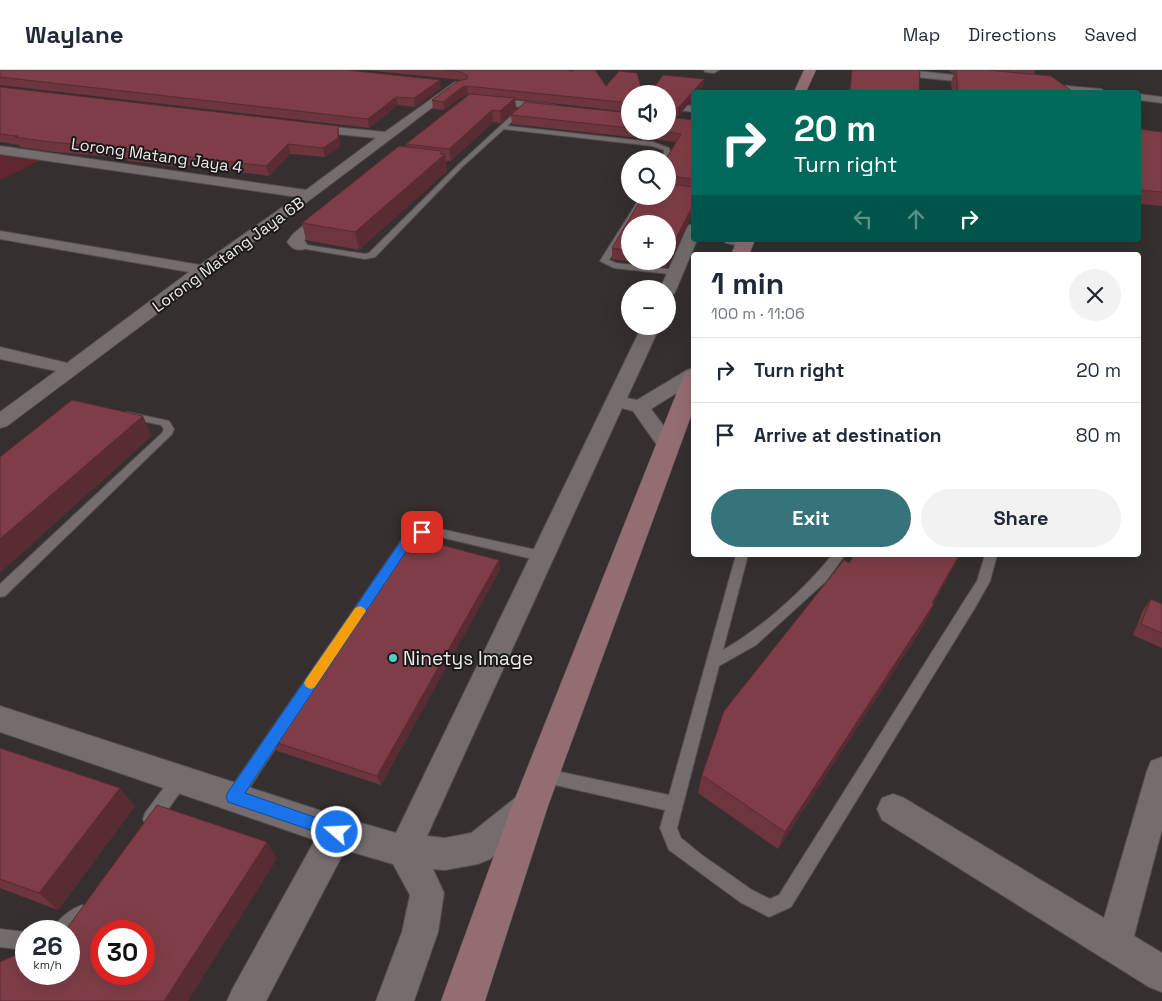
<!DOCTYPE html>
<meta charset="utf-8">
<style>
:root{--surface:#fff;--page:#f2f2f3;--text:#1f2937;--muted:#747a83;--line:#e0e1e3;--accent:#36737a}
body{margin:0;font-family:"Space Grotesk",sans-serif;background:var(--page);color:var(--text);height:100vh;display:flex;flex-direction:column;font-size:19px;white-space:nowrap}
*{box-sizing:border-box;margin:0}
p{font-size:16px;color:var(--muted)}
.icon{flex:none;width:28px;height:28px;fill:none;stroke:currentColor;stroke-width:2;stroke-linecap:round;stroke-linejoin:round}
.map{position:relative;flex:1;overflow:hidden}
.drawer{position:absolute;left:691px;top:182px;width:450px;height:305px;display:flex;flex-direction:column;background:var(--surface);border-radius:5px;box-shadow:0 5px 20px #0002}
.drawer>*{flex:none}
.guide{position:absolute;left:691px;top:20px;width:450px;height:152px;border-radius:5px;box-shadow:0 5px 20px #0002;background:#00695c;color:#fff;overflow:hidden}
.fabs{position:absolute;left:621px;top:15px;display:grid;gap:10px}
.fabs a{display:grid;place-items:center;width:55px;height:55px;border-radius:50%;background:var(--surface);box-shadow:0 5px 20px #0002;font-size:25px}
.speed{position:absolute;left:15px;top:850px;display:flex;gap:10px;font-size:25px;font-weight:700;text-align:center}
.speed>*{display:grid;place-content:center;width:65px;height:65px;border-radius:50%;background:var(--surface);box-shadow:0 5px 20px #0002;line-height:1}
.speed small{font-size:12px;font-weight:400}
.speed .limit{border:8px solid #d22;background:#fff;color:#111}
.pin{position:absolute;display:grid;place-items:center;width:42px;height:42px;color:#fff;margin:-21px;border-radius:10px;box-shadow:0 2px 8px #0006}
.me{position:absolute;width:55px;margin:-28px;rotate:289deg;stroke-linejoin:round;filter:drop-shadow(0 0 4px #0008)}
.turn{display:flex;align-items:center;gap:18px;height:105px;padding:0 20px;font-size:22px}
.turn .icon{width:65px;height:65px;stroke-width:2.5}
.turn b{display:block;font-size:35px;line-height:42px}
.lanes{display:flex;align-items:center;height:48px;padding:0 20px;background:#0003;justify-content:center;gap:25px;direction:ltr}
.lanes .off{opacity:.35}
.round{display:grid;place-items:center;flex:none;width:52px;height:52px;border-radius:26px;background:var(--page)}
.overview{display:flex;align-items:center;justify-content:space-between;height:85px;padding:0 20px}
h1{font-size:30px;font-weight:700;line-height:38px}
.button{display:flex;gap:10px;margin-top:auto;padding:10px 20px}
.button a{flex:1;height:58px;border-radius:30px;background:var(--accent);color:#fff;font-size:20px;font-weight:700;line-height:58px;text-align:center}
.button a+a{background:var(--page);color:var(--text)}
ul{padding:0;list-style:none}
li{display:flex;align-items:center;gap:15px;height:65px;padding:0 20px;border-top:1px solid var(--line)}
li div{flex:1}
li b{display:block;font-size:19px}
li em{font-style:normal}
header{display:flex;align-items:center;gap:30px;box-sizing:border-box;height:70px;padding:0 25px;background:var(--surface);border-bottom:1px solid var(--line)}
header strong{font-size:24px}
nav{display:flex;gap:28px;margin-inline-start:auto;font-size:18px}
.map>svg:first-child{display:block}
</style>
<header>
<strong>Waylane</strong>
<nav><a>Map</a><a>Directions</a><a>Saved</a></nav>
</header>
<div class="map">
<svg width="1162" height="931" viewBox="0 0 1162 931">
<rect width="100%" height="100%" fill="#352f2f"/>
<polygon fill="#62262f" points="0,84 42,90 0,110"/>
<g fill="none" stroke-linecap="round" stroke-linejoin="round">
<g stroke="#534e4e" stroke-width="2">
<g id="lane">
<polygon points="522,36 527,37 507,56 653,72 669,78 671,85 668,91 668,89 663,89 664,80 652,76 504,59 462,97 375,187 365,189 300,178 296,176 300,174 365,184 369,183 458,95"/>
<polygon points="641,126 648,126 609,190 616,193 675,200 678,201 678,205 614,198 600,191"/>
<polygon points="127,342 169,351 174,359 172,364 5,526 0,527 0,514 162,363 164,359 161,355 123,347 122,345"/>
<polygon points="422,458 436,458 541,481 546,483 547,486 546,489 541,491 436,466 415,468 240,732 234,735 228,732 226,727 228,722 407,462"/>
<path d="M736 485H748L723 580C762 558 805 519 832 485H845L826 511 756 575 719 596 677 758 681 768 702 785 752 820 770 829 779 825 966 528 977 511 985 485H997L990 511 976 536 791 837 769 847 740 832 669 780 660 758 665 740 542 712 536 710 534 705 536 700 542 698 669 725Z"/>
<polygon points="180,702 186,704 188,709 186,714 157,755 151,757 145,755 143,749 145,743 174,704"/>
<path d="M82 835 88 838 91 844 88 850 69 867V861H52C56 850 71 839 82 835Z"/>
<polygon points="0,859 26,862 26,880 0,877"/>
</g>
</g>
<g stroke="#534e4e" stroke-width="2">
<g id="street">
<polygon points="704,0 719,0 714,3 705,2"/>
<polygon points="871,0 906,0 985,8 990,11 985,14 876,3"/>
<path d="M455 12 459 13 460 15 459 17C309 132 157 243 7 356L0 358V342L56 301 0 289V277L67 293 189 202 0 169V161L200 195 297 127 0 84V76L306 120 376 68 306 61 302 60 300 57 302 54 385 62Z"/>
<polygon points="1035,13 1101,19 1106,22 1071,22 1031,18 1030,16 1031,14"/>
<polygon points="1139,24 1162,27 1162,33 1139,30"/>
<polygon points="483,27 554,35 560,38 554,41 479,32 477,30"/>
<polygon points="668,33 694,36 694,42 668,39"/>
<path d="M329 138 334 139 336 142 304 170 308 176 305 179C297 181 292 179 287 172L293 164 324 139Z"/>
<polygon points="694,154 694,170 697,170 676,220 674,224 668,225 668,219 660,219 687,158 689,155"/>
<polygon points="723,170 751,170 753,172 750,175 745,177 726,173"/>
<polygon points="642,256 660,256 627,328 637,330 687,300 694,298 694,312 651,339 679,376 675,381 668,383 661,381 633,341 622,338 427,766 445,768 471,763 519,725 530,721 541,725 546,736 541,747 490,789 478,794 445,800 433,799 444,823 438,862 414,931 376,931 402,862 410,825 393,794 345,780 266,931 227,931 233,918 315,770 0,662 0,636 337,746 396,763"/>
<polygon points="1162,687 1162,759 1134,866 1162,883 1162,922 1149,917 882,750 877,739 882,728 893,724 904,728 1104,848 1147,701 1151,691"/>
</g>
</g>
<g stroke="#534e4e" stroke-width="1">
<g id="secondary">
<polygon points="804,0 816,0 806,22 794,22"/>
<polygon points="737,170 755,170 749,185 731,185"/>
<polygon points="694,300 694,338 548,736 485,931 441,931 512,736 683,307 686,302"/>
</g>
</g>
<use href="#lane" fill="#756d6d" fill-rule="evenodd"/>
<use href="#street" fill="#756d6d" fill-rule="evenodd"/>
<use href="#secondary" fill="#946d72" fill-rule="evenodd"/>
</g>
<g fill="#6d353d" fill-rule="evenodd">
<polygon points="0,0 441,18 415,37 398,35 369,58 0,15"/>
<polygon points="365,0 565,0 606,16 630,24 630,42 515,29 516,40 501,53 493,52 451,91 446,91 447,101 359,180 306,170 302,153 407,77 406,74 469,24 463,26 444,40 433,39 432,30 462,10"/>
<polygon points="852,0 920,0 919,22 849,22"/>
<polygon points="950,0 1035,0 1034,4 1073,22 952,22 951,12 954,3 950,2"/>
<path d="M704 9 703 17 677 47H668L694 50V141L666 197 612 189V178L668 89 676 72 512 54 511 45 630 43V61H668V24ZM630 154H668V191H630Z"/>
<polygon points="0,17 339,66 340,77 325,87 290,84 269,106 177,94 174,96 128,91 127,88 54,82 20,77 19,75 0,72"/>
<polygon points="1139,59 1162,62 1162,136 1139,134"/>
<polygon points="854,485 960,485 933,534 924,555 778,779 698,723 702,705"/>
<polygon points="500,500 381,715 277,681 272,671"/>
<polygon points="1151,529 1162,534 1162,578 1133,565 1143,540"/>
<polygon points="0,678 135,736 58,840 0,818"/>
</g>
<g fill="#592b32">
<polygon points="704,9 703,17 699,22 694,22 694,28 677,47 678,38"/>
<polygon points="440,10 441,18 415,37 414,28"/>
<polygon points="467,16 468,24 463,26 444,40 443,32 462,17"/>
<polygon points="396,27 398,35 369,58 368,49"/>
<polygon points="515,28 516,40 501,53 500,41"/>
<polygon points="492,40 493,52 451,91 449,79"/>
<polygon points="338,56 339,66 340,77 325,87 323,78"/>
<polygon points="288,74 290,84 269,106 266,96"/>
<polygon points="442,81 443,86 445,84 447,101 359,180 355,162"/>
<polygon points="173,85 177,94 174,96 171,86"/>
<polygon points="694,133 694,141 666,197 666,191 668,191 668,184"/>
<polygon points="143,346 152,366 0,503 0,469"/>
<polygon points="959,485 960,485 927,545 934,534 924,555 778,779 785,762 932,533"/>
<polygon points="499,490 500,500 381,715 377,706"/>
<polygon points="120,718 135,736 58,840 39,823"/>
<polygon points="267,772 277,789 188,931 164,931"/>
</g>
<g fill="#7f3e47" stroke="#592b32" fill-rule="evenodd">
<polygon points="0,0 347,0 440,10 414,28 396,27 368,49 0,7"/>
<polygon points="444,0 565,0 573,1 574,0 595,0 606,16 619,1 637,3 643,24 630,24 630,33 467,16 462,17 443,32 432,30 458,11 467,9 468,6 461,2"/>
<polygon points="852,0 920,0 919,22 850,22"/>
<polygon points="956,0 987,0 1051,6 1073,22 958,22"/>
<polygon points="663,5 704,9 678,38 668,38 668,24 649,24"/>
<polygon points="0,17 338,56 338,68 323,78 288,74 266,96 173,85 171,86 124,81 128,79 50,72 15,67 18,66 0,64"/>
<polygon points="470,24 515,28 500,41 492,40 449,79 406,74"/>
<polygon points="525,32 630,43 630,58 511,45"/>
<polygon points="668,46 668,47 694,50 694,109 669,106 668,110 668,89 666,89 681,64 660,61 668,61"/>
<polygon points="1139,59 1162,62 1162,122 1139,120"/>
<polygon points="399,76 442,81 440,84 445,84 355,162 302,153"/>
<polygon points="668,113 669,114 694,117 694,133 668,184 668,154 630,154 630,181 612,178 643,126 668,126"/>
<polygon points="72,330 143,346 0,469 0,387"/>
<polygon points="411,467 499,490 377,706 272,671"/>
<polygon points="854,485 959,485 932,533 934,534 785,762 702,705 724,641 844,490 849,493"/>
<polygon points="1151,529 1162,534 1162,563 1141,554"/>
<polygon points="0,678 120,718 39,823 0,809"/>
<path d="M157 735 267 772 164 931H0V892L26 880V904H69V861H65ZM101 861H144V904H101Z"/>
</g>
<polygon fill="#1a73e8" stroke="#114b97" points="422,458 427,459 428,462 427,465 415,468 245,723 343,757 345,762 343,767 337,769 228,732 226,727 228,722 407,462"/>
<polygon fill="#f59e0b" points="360,536 364,538 366,541 364,544 315,617 311,619 306,617 304,613 306,609 355,538"/>
<circle fill="#53cdcb" stroke="#1b1818" stroke-width="2" cx="393" cy="588" r="5"/>
<g text-anchor="middle" stroke-width="4" stroke-linejoin="round" paint-order="stroke">
<g font-size="16" fill="#eeeaea" stroke="#1b1818">
<text transform="translate(157 85) rotate(8)" y="6">Lorong Matang Jaya 4</text>
<text transform="translate(228 184) rotate(-36)" y="6">Lorong Matang Jaya 6B</text>
</g>
<g font-size="19" fill="#eeeaea" stroke="#1b1818" text-anchor="start">
<text x="403" y="595">Ninetys Image</text>
</g>
</g>
</svg>
<div class="fabs">
<a><svg class="icon" aria-label="sound" viewBox="0 0 24 24"><path d="M4 9h4l5-4v14l-5-4H4zM17 9q2 3 0 6"/></svg></a>
<a><svg class="icon" aria-label="search" viewBox="0 0 24 24"><circle cx="10" cy="10" r="6"/><path d="M15 15l6 6"/></svg></a>
<a>+</a>
<a>−</a>
</div>
<div class="speed"><div>26<small>km/h</small></div><div class="limit">30</div></div>
<div class="pin" style="left:422px;top:462px;background:#d93025"><svg class="icon" aria-label="arrive" viewBox="0 0 24 24"><path d="M6 21V4h12l-3 4 3 4H6"/></svg></div>
<svg class="me" style="left:337px;top:762px" viewBox="-20 -20 40 40"><circle r="17" fill="#1a73e8" stroke="#fff" stroke-width="3"/><path d="M0-11L8 9 0 5-8 9z" fill="#fff"/></svg>
<div class="guide">
<div class="turn"><svg class="icon" aria-label="right" viewBox="0 0 24 24"><path d="M7 20v-9h11M14 6l5 5-5 5"/></svg><div><b>20 m</b>Turn right</div></div>
<div class="lanes"><svg class="icon off" aria-label="left" viewBox="0 0 24 24"><path d="M17 20v-9H6M10 6l-5 5 5 5"/></svg><svg class="icon off" aria-label="ahead" viewBox="0 0 24 24"><path d="M12 20V5M6 11l6-6 6 6"/></svg><svg class="icon" aria-label="right" viewBox="0 0 24 24"><path d="M7 20v-9h11M14 6l5 5-5 5"/></svg></div>
</div>
<section class="drawer">
<div class="overview"><div><h1>1 min</h1><p>100 m · 11:06</p></div><a class="round"><svg class="icon" aria-label="close" viewBox="0 0 24 24"><path d="M6 6l12 12M18 6L6 18"/></svg></a></div>
<ul>
<li><svg class="icon" aria-label="right" viewBox="0 0 24 24"><path d="M7 20v-9h11M14 6l5 5-5 5"/></svg><div><b>Turn right</b></div><em>20 m</em></li>
<li><svg class="icon" aria-label="arrive" viewBox="0 0 24 24"><path d="M6 21V4h12l-3 4 3 4H6"/></svg><div><b>Arrive at destination</b></div><em>80 m</em></li>
</ul>
<div class="button"><a>Exit</a><a>Share</a></div>
</section>
</div>
